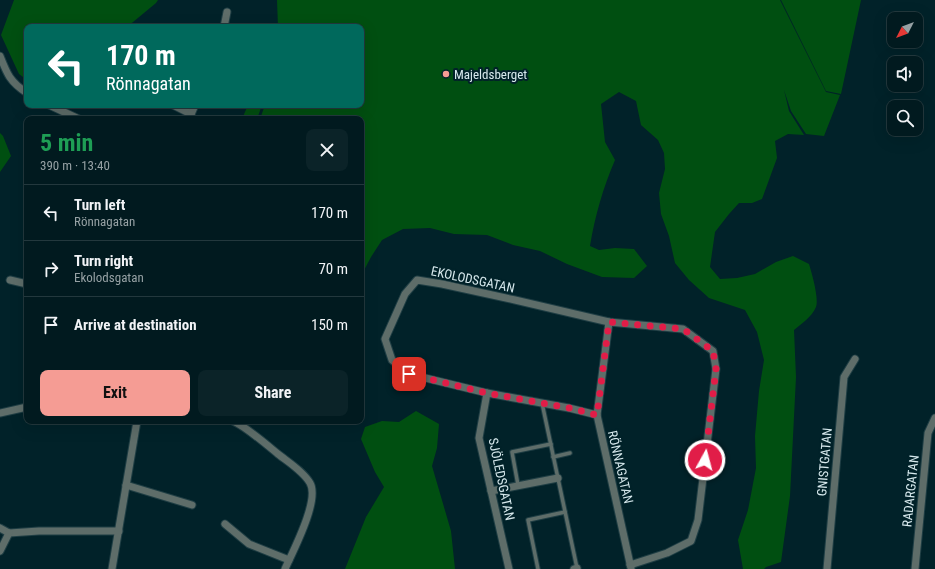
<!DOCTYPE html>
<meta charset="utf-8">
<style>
:root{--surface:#011a1f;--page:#0b2328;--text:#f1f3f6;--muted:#96a1a4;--line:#23383d;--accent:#f59c94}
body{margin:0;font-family:"Roboto Condensed",sans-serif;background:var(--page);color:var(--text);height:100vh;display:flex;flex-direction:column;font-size:15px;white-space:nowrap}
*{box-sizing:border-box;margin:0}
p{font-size:13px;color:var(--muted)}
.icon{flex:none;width:22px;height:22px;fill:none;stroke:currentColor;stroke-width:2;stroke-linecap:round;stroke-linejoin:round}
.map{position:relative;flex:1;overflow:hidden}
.panel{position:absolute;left:24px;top:116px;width:340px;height:308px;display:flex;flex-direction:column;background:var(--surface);border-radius:8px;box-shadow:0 4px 16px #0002,0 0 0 1px var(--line)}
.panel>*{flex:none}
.banner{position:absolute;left:24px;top:24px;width:340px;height:84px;border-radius:8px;box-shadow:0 4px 16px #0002,0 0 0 1px var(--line);background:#00695c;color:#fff;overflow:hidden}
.needle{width:26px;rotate:228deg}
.tools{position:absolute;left:887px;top:12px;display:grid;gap:8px}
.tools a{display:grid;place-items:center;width:36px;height:36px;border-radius:8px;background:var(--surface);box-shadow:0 4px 16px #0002,0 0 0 1px var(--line);font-size:20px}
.pin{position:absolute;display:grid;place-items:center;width:34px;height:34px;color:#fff;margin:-17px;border-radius:8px;box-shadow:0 2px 6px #0006}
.me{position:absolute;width:44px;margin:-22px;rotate:7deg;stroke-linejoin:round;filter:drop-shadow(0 0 3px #0008)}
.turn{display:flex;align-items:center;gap:14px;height:84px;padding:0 16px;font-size:18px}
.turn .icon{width:52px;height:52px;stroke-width:2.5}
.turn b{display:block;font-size:28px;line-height:34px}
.round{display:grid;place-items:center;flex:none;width:42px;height:42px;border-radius:8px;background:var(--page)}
.summary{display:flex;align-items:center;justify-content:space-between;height:68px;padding:0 16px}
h1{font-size:24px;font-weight:700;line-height:30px;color:#1e9e55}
.primary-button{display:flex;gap:8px;margin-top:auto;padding:8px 16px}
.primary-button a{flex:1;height:46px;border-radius:8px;background:var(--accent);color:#111;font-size:16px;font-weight:700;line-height:46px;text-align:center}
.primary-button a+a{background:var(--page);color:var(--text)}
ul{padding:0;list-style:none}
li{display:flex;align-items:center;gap:12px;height:56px;padding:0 16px;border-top:1px solid var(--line)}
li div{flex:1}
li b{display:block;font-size:15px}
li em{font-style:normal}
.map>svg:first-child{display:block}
</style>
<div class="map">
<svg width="935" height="569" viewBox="0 0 935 569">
<rect width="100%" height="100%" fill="#012229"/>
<g fill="#004f11">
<polygon points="14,0 158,0 156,3 127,27 27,27 27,80 19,74 1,35"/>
<path d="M277 0H780L826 92 840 95 824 136 806 134 791 111 784 90 789 111 804 135 788 134 775 141 777 158 762 199 752 203H739L729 214 715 232 710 267 720 279 737 278 755 274 776 262 793 256 809 264C812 274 819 298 816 307 812 317 801 324 794 330L796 377 790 496 781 562 766 567 764 569H743L738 540 748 510 756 468 755 436 759 391 764 360 757 332 745 310 709 298 689 280 675 263 669 236 661 214 659 193 665 169 664 153 658 140 641 125 636 101 619 92 601 104 605 142 615 160C603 188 595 216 590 246L599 250 615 248 634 249 647 266 634 278 602 277 567 264 540 251 513 245 487 235 454 234 430 228 403 229 382 240 371 257 361 276V119H260L265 105H361V27H278Z"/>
<polygon points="781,0 861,0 841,94 826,91"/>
<polygon points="248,105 262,105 257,119 242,119"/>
<polygon points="0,133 3,136 11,156 0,172"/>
<polygon points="416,411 439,424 437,448 432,466 451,531 455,569 345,569 366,517 384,487 375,472 361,439 365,427 382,421 399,422"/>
</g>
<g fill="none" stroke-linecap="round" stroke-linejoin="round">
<g stroke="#1f3e44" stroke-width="5.5">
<g id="lane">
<polyline points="542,403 577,568"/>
<polyline points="553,457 570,453"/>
<polyline points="518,485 512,452 551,444"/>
<polyline points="538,569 528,520 565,512"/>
</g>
</g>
<g stroke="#1f3e44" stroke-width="9">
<g id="street">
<polyline points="224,27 227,12"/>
<path d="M0 56C7 74 10 82 27 93"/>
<polyline points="49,105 79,119"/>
<polyline points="173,105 191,114"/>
<polyline points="189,119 195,105"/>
<polyline points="10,280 27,284"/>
<polyline points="609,322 597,415 631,568"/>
<polyline points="487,393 479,438 509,569"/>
<polyline points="0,413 27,407"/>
<polyline points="597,415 569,408 487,393 409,374 392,360 385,339 405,294 417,280 442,284 515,300 609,322 683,329 713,351 716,369 698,520 691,541 667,553 630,565"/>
<path d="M233 421C245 426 267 445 278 454 288 462 303 471 310 483 320 500 293 551 285 569"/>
<polyline points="126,485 192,505"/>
<polyline points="491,491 558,478"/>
<polyline points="225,524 249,544 289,560"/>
<polyline points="0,528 9,533 39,531 119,531"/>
<polyline points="0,551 9,533"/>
<polyline points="112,569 137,421"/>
<polyline points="574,569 577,568"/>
<polyline points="827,569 844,377 855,359"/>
<polyline points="915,569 928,433 935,418"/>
</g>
</g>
<use href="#lane" stroke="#5e6d69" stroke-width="3.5"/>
<use href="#street" stroke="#5e6d69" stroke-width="7"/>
</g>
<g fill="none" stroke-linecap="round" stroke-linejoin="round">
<polyline stroke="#e11d48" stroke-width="7" stroke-dasharray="0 12.6" points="409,374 487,393 569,408 597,415 609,322 683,329 713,351 716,369 705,460"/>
</g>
<circle fill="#f59c94" stroke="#012229" stroke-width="1.5" cx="446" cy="74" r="4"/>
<g text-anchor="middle" stroke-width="4" stroke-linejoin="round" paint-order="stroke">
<g font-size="13" fill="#d7e9ed" stroke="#012229" text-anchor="start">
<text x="454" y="79">Majeldsberget</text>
</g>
<g font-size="13" fill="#d7e9ed" stroke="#012229">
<text transform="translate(473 279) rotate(12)" y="5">EKOLODSGATAN</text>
<text transform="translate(824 462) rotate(-85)" y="5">GNISTGATAN</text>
<text transform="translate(621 467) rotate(77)" y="5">RÖNNAGATAN</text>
<text transform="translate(502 479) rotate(78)" y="5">SJÖLEDSGATAN</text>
<text transform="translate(910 491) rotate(-84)" y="5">RADARGATAN</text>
</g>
</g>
</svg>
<div class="tools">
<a><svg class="needle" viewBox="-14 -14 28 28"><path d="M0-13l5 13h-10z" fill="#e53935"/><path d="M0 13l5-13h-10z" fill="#96a1a4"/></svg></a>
<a><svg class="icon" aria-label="sound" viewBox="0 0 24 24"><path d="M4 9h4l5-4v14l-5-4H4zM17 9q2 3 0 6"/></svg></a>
<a><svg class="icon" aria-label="search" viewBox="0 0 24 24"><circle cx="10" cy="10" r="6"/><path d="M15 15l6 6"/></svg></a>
</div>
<div class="pin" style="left:409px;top:374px;background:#d93025"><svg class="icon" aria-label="arrive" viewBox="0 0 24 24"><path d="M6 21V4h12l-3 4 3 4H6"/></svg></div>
<svg class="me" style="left:705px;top:460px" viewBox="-20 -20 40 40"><circle r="17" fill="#e11d48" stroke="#fff" stroke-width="3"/><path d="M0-11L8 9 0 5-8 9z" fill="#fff"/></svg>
<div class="banner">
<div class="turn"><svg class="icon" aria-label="left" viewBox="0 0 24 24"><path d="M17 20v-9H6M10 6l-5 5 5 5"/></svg><div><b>170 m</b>Rönnagatan</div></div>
</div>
<section class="panel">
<div class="summary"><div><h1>5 min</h1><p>390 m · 13:40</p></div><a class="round"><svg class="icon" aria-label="close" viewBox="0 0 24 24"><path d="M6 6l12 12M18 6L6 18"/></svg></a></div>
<ul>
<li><svg class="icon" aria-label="left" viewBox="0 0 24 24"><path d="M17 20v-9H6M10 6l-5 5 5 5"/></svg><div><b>Turn left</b><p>Rönnagatan</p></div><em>170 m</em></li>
<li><svg class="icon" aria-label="right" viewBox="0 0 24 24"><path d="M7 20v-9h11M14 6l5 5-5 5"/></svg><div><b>Turn right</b><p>Ekolodsgatan</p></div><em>70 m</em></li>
<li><svg class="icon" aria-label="arrive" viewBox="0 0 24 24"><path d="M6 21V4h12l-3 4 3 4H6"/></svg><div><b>Arrive at destination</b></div><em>150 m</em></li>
</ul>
<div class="primary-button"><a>Exit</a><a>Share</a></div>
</section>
</div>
